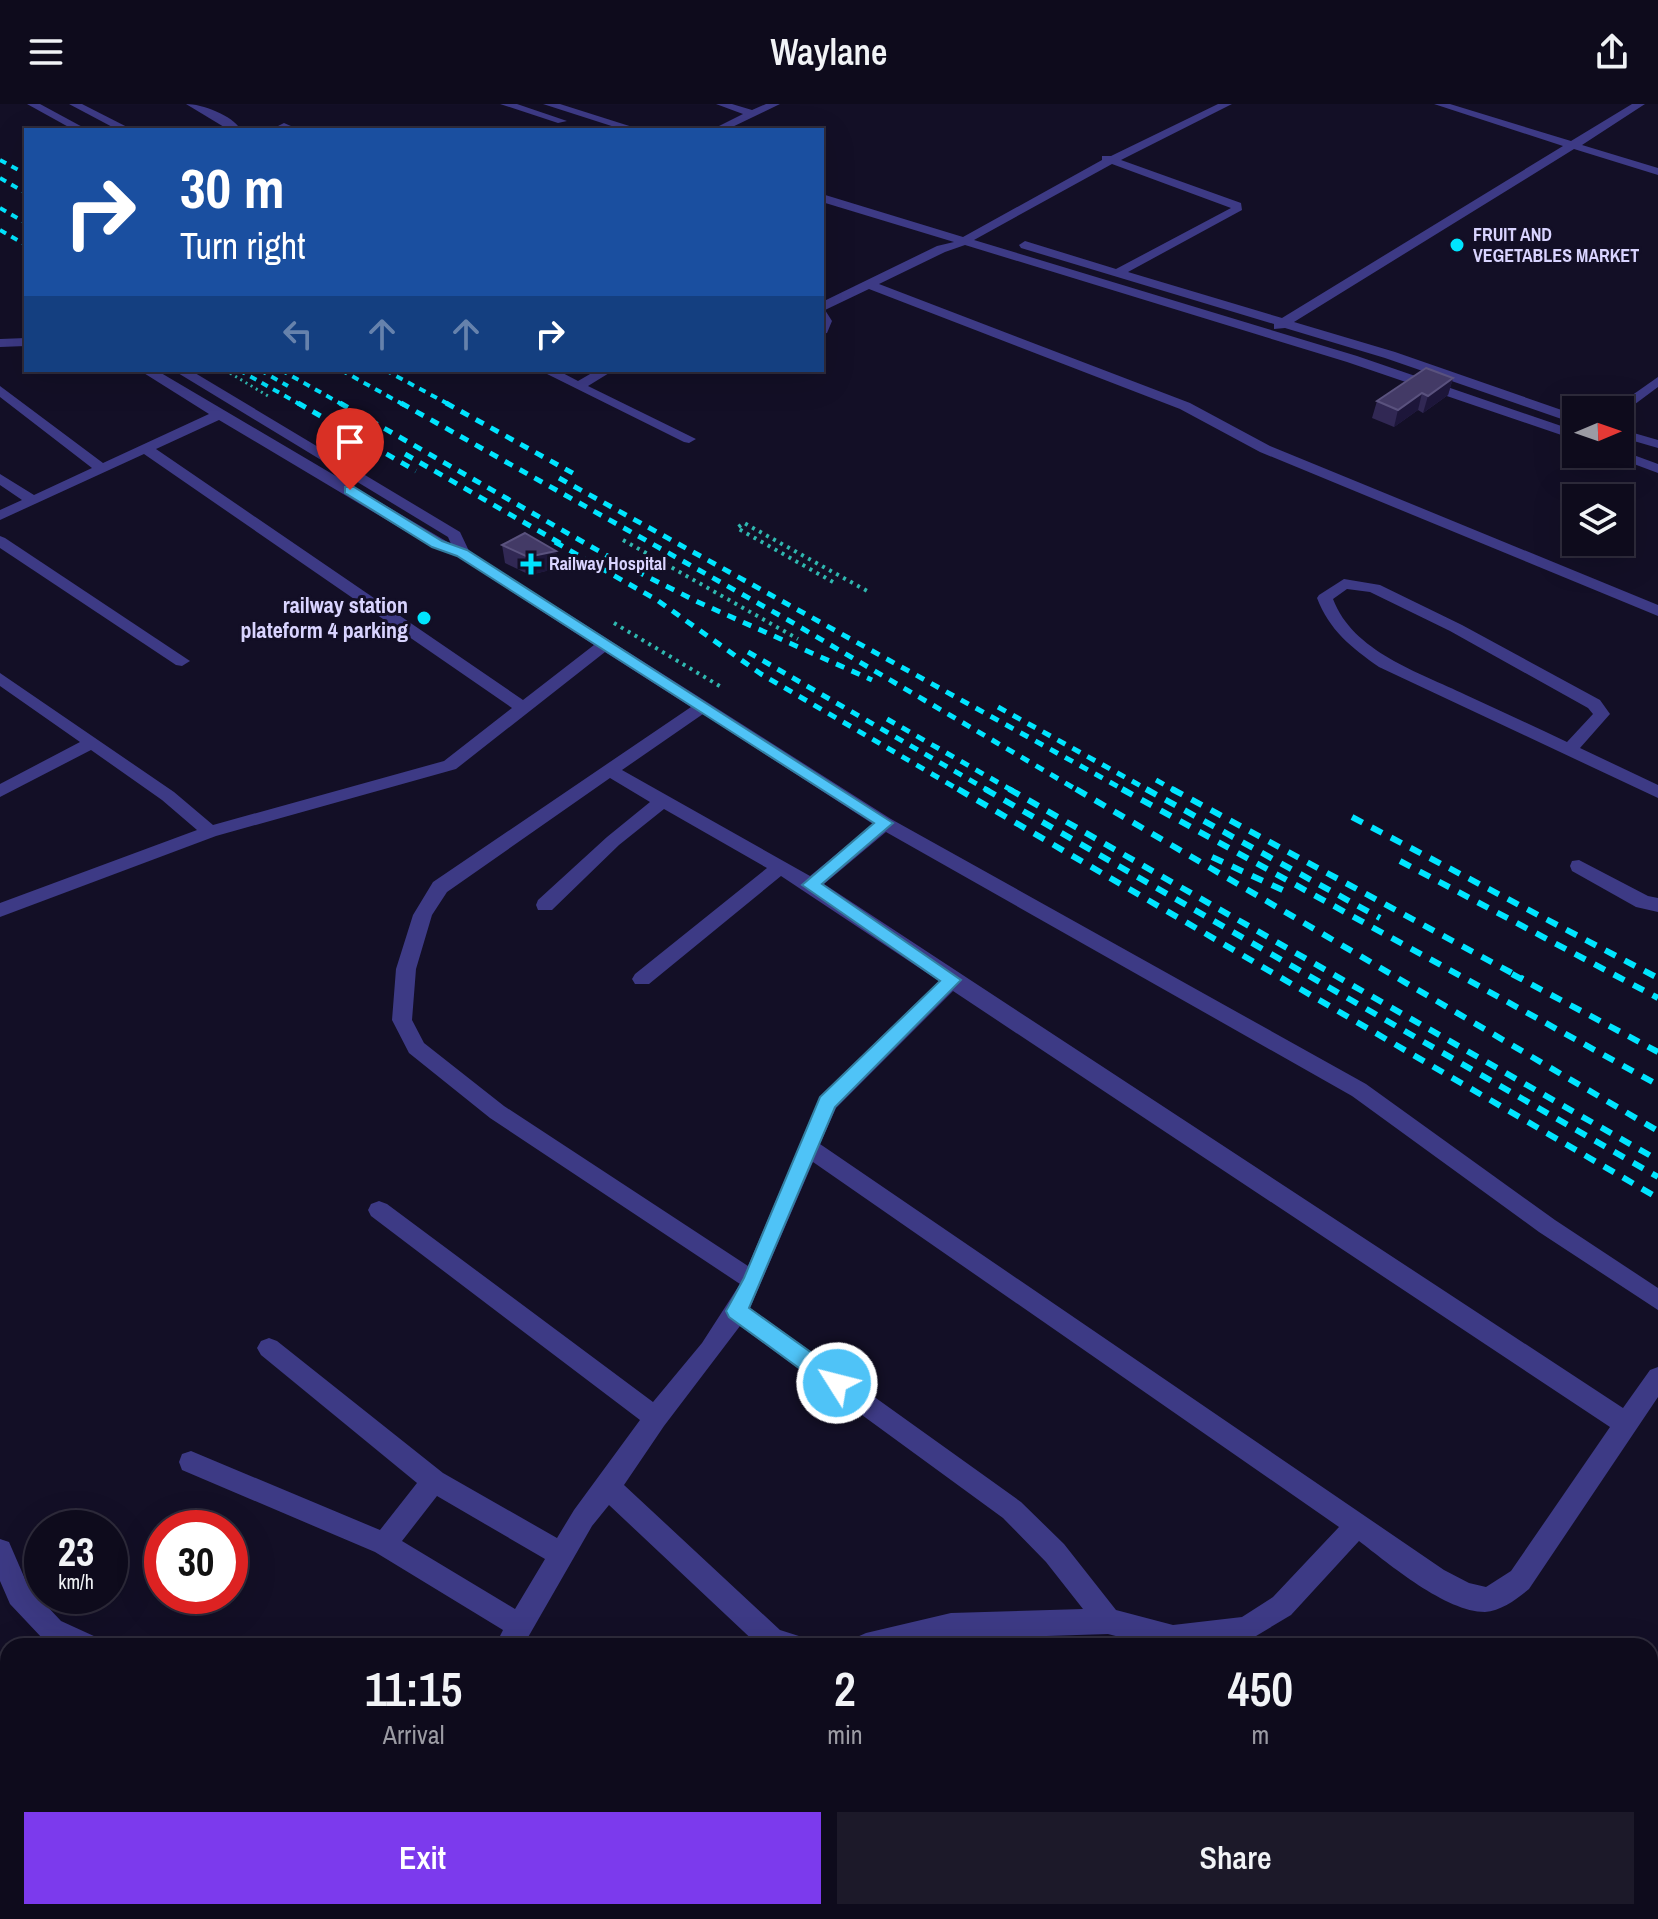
<!DOCTYPE html>
<style>
:root{--surface:#0e0b1c;--page:#1c1929;--text:#f1f3f6;--muted:#9b9ba3;--line:#2e2b3b;--accent:#7c3aed}
body{margin:0;font-family:"Archivo Narrow",sans-serif;background:var(--page);color:var(--text);height:100vh;display:flex;flex-direction:column;font-size:30px;white-space:nowrap}
*{box-sizing:border-box;margin:0}
p{font-size:26px;color:var(--muted)}
.icon{flex:none;width:44px;height:44px;fill:none;stroke:currentColor;stroke-width:2;stroke-linecap:round;stroke-linejoin:round}
.map{position:relative;flex:1;overflow:hidden}
.sheet{position:absolute;left:0px;top:1534px;width:1658px;height:282px;display:flex;flex-direction:column;background:var(--surface);border-radius:24px 24px 0 0;box-shadow:0 8px 32px #0002,0 0 0 2px var(--line)}
.sheet>*{flex:none}
.top-card{position:absolute;left:24px;top:24px;width:800px;height:244px;border-radius:0px;box-shadow:0 8px 32px #0002,0 0 0 2px var(--line);background:#1a4fa0;color:#fff;overflow:hidden}
.needle{width:52px;rotate:88deg}
.controls{position:absolute;left:1562px;top:292px;display:grid;gap:16px}
.controls a{display:grid;place-items:center;width:72px;height:72px;border-radius:0px;background:var(--surface);box-shadow:0 8px 32px #0002,0 0 0 2px var(--line);font-size:40px}
.speed{position:absolute;left:24px;top:1406px;display:flex;gap:16px;font-size:40px;font-weight:700;text-align:center}
.speed>*{display:grid;place-content:center;width:104px;height:104px;border-radius:50%;background:var(--surface);box-shadow:0 8px 32px #0002,0 0 0 2px var(--line);line-height:1}
.speed small{font-size:20px;font-weight:400}
.speed .limit{border:12px solid #d22;background:#fff;color:#111}
.pin{position:absolute;display:grid;place-items:center;width:68px;height:68px;color:#fff;margin:-82px -34px;border-radius:50% 50% 50% 0;rotate:-45deg;box-shadow:0 0 8px #0007}
.pin .icon{rotate:45deg}
.me{position:absolute;width:88px;margin:-44px;rotate:306deg;stroke-linejoin:round;filter:drop-shadow(0 0 6px #0008)}
.turn{display:flex;align-items:center;gap:28px;height:168px;padding:0 24px;font-size:36px}
.turn .icon{width:104px;height:104px;stroke-width:2.5}
.turn b{display:block;font-size:56px;line-height:68px}
.lanes{display:flex;align-items:center;height:76px;padding:0 24px;background:#0003;justify-content:center;gap:40px;direction:ltr}
.lanes .off{opacity:.35}
.eta{display:flex;justify-content:space-evenly;align-items:center;height:136px;text-align:center}
.eta b{font-size:48px;font-weight:600;line-height:56px}
.cta{display:flex;gap:16px;margin-top:auto;padding:16px 24px}
.cta a{flex:1;height:92px;border-radius:0px;background:var(--accent);color:#fff;font-size:32px;font-weight:600;line-height:92px;text-align:center}
.cta a+a{background:var(--page);color:var(--text)}
header{display:flex;justify-content:space-between;align-items:center;height:104px;padding:0 24px;background:var(--surface);font-size:36px;font-weight:600}
.map>svg:first-child{display:block}
</style>
<header><svg class="icon" aria-label="menu" viewBox="0 0 24 24"><path d="M4 6h16M4 12h16M4 18h16"/></svg>Waylane<svg class="icon" aria-label="share" viewBox="0 0 24 24"><path d="M12 15V3M7 8l5-5 5 5M5 13v7h14v-7"/></svg></header>
<div class="map">
<svg width="1658" height="1815" viewBox="0 0 1658 1815">
<rect width="100%" height="100%" fill="#130f26"/>
<g fill="none" stroke-linecap="round" stroke-linejoin="round">
<polyline stroke="#2fb8b0" stroke-width="3" stroke-dasharray="2 4" stroke-linecap="butt" points="225,266 268,292"/>
<g stroke="#2fb8b0" stroke-width="4" stroke-dasharray="3 5" stroke-linecap="butt">
<polyline points="623,436 798,535"/>
<polyline points="833,478 737,424 744,419 869,488"/>
<polyline points="614,519 723,584"/>
</g>
<g fill="#3d3a85" fill-rule="evenodd">
<polygon points="27,0 40,0 88,26 74,26"/>
<polygon points="69,0 82,0 133,26 118,26"/>
<path d="M186 0C202 0 232 11 241 26H229Z"/>
<polygon points="500,0 517,0 567,17 558,19"/>
<polygon points="543,0 560,0 642,26 624,26"/>
<polygon points="716,0 732,0 752,6 766,0 780,0 726,26 711,26 743,10"/>
<polygon points="1218,0 1232,0 1121,56 1241,99 1242,106 1128,168 1282,214 1563,42 1434,0 1450,0 1571,37 1632,0 1645,0 1582,41 1658,64 1658,71 1574,45 1294,218 1395,248 1576,311 1576,320 1385,254 1285,224 1274,225 1274,220 1021,144 1019,141 1025,137 1116,165 1231,104 1112,60 974,136 1357,252 1576,327 1576,336 1347,258 965,141 945,148 879,180 1190,299 1270,342 1658,501 1658,512 1260,348 1180,305 869,185 825,206 832,217 827,229 822,230 822,198 937,142 954,138 822,98 822,90 963,133 1102,56 1102,52 1111,52"/>
<polygon points="284,19 300,26 280,24 278,22"/>
<polygon points="26,234 26,242 0,243 0,235"/>
<path d="M139 266H156L451 440 448 433 173 266H190L460 428 469 447 891 715 1366 980 1555 1116 1658 1184V1206L1539 1128 1352 992 886 728 824 780 1623 1304 1650 1266 1658 1263V1293L1529 1485C1517 1495 1501 1507 1485 1508 1446 1508 1389 1460 1359 1437L1291 1511 1246 1538 1212 1542H1154L1108 1530 951 1535 921 1542H853L857 1533 866 1529 951 1509 1083 1505 1046 1458 1003 1414 740 1222 664 1322 624 1381 780 1526 802 1533 806 1542H759L609 1401 592 1422 523 1542H495L503 1526 375 1448 182 1366 179 1358 182 1350 191 1347 380 1426 417 1379 261 1251 257 1244 261 1237 269 1234 277 1237 443 1369 557 1434 574 1406 640 1316 371 1112 368 1106 371 1100 379 1097 387 1100 653 1298 702 1239 740 1180 490 1014 409 949 392 916 396 865 413 811 433 778 691 603 605 548 456 665 216 732 0 813V799L197 726 162 696 91 646 0 693V680L80 638 0 582V569L174 688 213 721 444 657 512 604 144 350 0 416V406L22 396 0 381V370L34 391 92 364 0 293V282L103 359 209 310ZM219 316 432 443 457 452 594 541 523 596 156 345ZM703 610 873 720 810 772 622 666ZM610 674 650 698 607 733 538 796 536 801 538 806H552L619 741 664 705 767 764 635 870 632 875 635 880H649L781 772 939 877 820 993 748 1162 504 1002 424 939 412 916 416 865 432 811 447 788ZM953 887 1610 1323 1511 1467 1486 1483 1469 1479 1444 1466 820 1040 836 1004ZM813 1058 1339 1423 1273 1493 1242 1513 1173 1521 1116 1506 1064 1440 1021 1398 750 1204ZM437 1392 545 1455 515 1505 402 1437Z"/>
<polygon points="539,266 557,266 578,277 597,266 614,266 588,282 696,335 689,339 684,338"/>
<polygon points="1658,273 1658,283 1623,309 1611,306"/>
<polygon points="1620,325 1658,336 1658,344 1620,333"/>
<polygon points="1620,346 1658,360 1658,369 1615,353 1613,350 1620,350"/>
<polygon points="0,432 5,434 190,557 182,562 176,561 0,444"/>
<path d="M1344 475 1380 481 1462 521 1600 596 1610 610 1580 644 1658 681V694L1379 563C1352 544 1329 526 1317 494L1319 491ZM1347 485 1370 488 1450 527 1588 604 1593 610 1567 638C1533 622 1499 606 1466 591 1419 568 1353 548 1333 495Z"/>
<polygon points="1579,756 1648,792 1658,794 1658,808 1636,803 1572,767 1570,762 1572,757"/>
<polygon points="0,1435 9,1438 28,1482 61,1517 96,1533 100,1542 58,1542 43,1535 10,1500 0,1477"/>
<polygon points="0,1695 8,1698 8,1727 0,1724"/>
<polygon points="190,1808 231,1808 234,1815 193,1815"/>
<polygon points="333,1808 365,1808 362,1815 330,1815"/>
<polygon points="654,1808 684,1808 682,1815 652,1815"/>
<polygon points="854,1808 884,1808 881,1815 851,1815"/>
<polygon points="1021,1808 1051,1808 1049,1815 1019,1815"/>
</g>
<g stroke="#00e5ff" stroke-width="4" stroke-dasharray="7 6" stroke-linecap="butt">
<polyline points="0,56 26,70"/>
<polyline points="0,74 26,89"/>
<polyline points="0,104 26,119"/>
<polyline points="0,126 26,141"/>
<polyline points="239,266 301,301"/>
<polyline points="260,266 288,282"/>
<polyline points="281,266 343,301"/>
<polyline points="341,266 404,301"/>
<polyline points="385,266 450,301"/>
</g>
<g stroke="#00e5ff" stroke-width="5" stroke-dasharray="9 8" stroke-linecap="butt">
<polyline points="298,299 416,367"/>
<polyline points="340,299 618,458 698,498 872,576"/>
<polyline points="401,299 788,516 1079,687"/>
<polyline points="446,299 578,372"/>
<polyline points="405,350 565,442"/>
<polyline points="559,374 1126,687"/>
<polyline points="555,438 657,496 761,570 961,687"/>
<polyline points="748,548 989,687"/>
<polyline points="998,603 1150,687"/>
<polyline points="887,615 1013,687"/>
<polyline points="1156,676 1176,687"/>
</g>
<g stroke="#00e5ff" stroke-width="6" stroke-dasharray="12 10" stroke-linecap="butt">
<polyline points="958,685 1658,1094"/>
<polyline points="985,685 1658,1073"/>
<polyline points="1009,685 1658,1056"/>
<polyline points="1076,685 1658,1027"/>
<polyline points="1122,685 1658,981"/>
<polyline points="1146,685 1380,814"/>
<polyline points="1172,685 1523,875"/>
<polyline points="1352,713 1658,874"/>
<polyline points="1212,753 1291,790"/>
<polyline points="1400,757 1658,894"/>
<polyline points="1512,870 1658,948"/>
</g>
</g>
<g fill="#312854">
<polygon points="1453,274 1448,291 1423,309 1418,306 1394,323 1372,314 1377,297"/>
<polygon points="502,441 556,447 558,464 530,471 505,459"/>
</g>
<g fill="#1d163a">
<polygon points="1453,274 1448,291 1423,309 1428,292"/>
<polygon points="1422,289 1418,306 1394,323 1398,306"/>
<polygon points="556,447 558,464 530,471 528,453"/>
</g>
<g fill="#433a66" stroke="#5a527e" stroke-width="2">
<polygon points="1426,264 1453,274 1428,292 1422,289 1398,306 1377,297"/>
<polygon points="525,429 556,447 528,453 502,441"/>
</g>
<polygon fill="#4fc3f7" stroke="#337fa1" stroke-width="2" points="345,383 354,383 442,437 467,446 893,719 822,780 961,876 835,1003 749,1204 844,1272 848,1279 844,1286 837,1289 829,1286 729,1213 726,1207 744,1174 820,993 940,877 802,781 874,719 457,452 432,443 345,389"/>
<g fill="#00e5ff" stroke="#130f26" stroke-width="3">
<circle cx="1457" cy="141" r="8"/>
<path d="M527 448h8v8h8v8h-8v8h-8v-8h-8v-8h8z"/>
<circle cx="424" cy="514" r="8"/>
</g>
<g text-anchor="middle" stroke-width="6" stroke-linejoin="round" paint-order="stroke">
<g font-size="18" font-weight="bold" fill="#d9d4ff" stroke="#130f26" text-anchor="start">
<text x="1473" y="137">FRUIT AND<tspan x="1473" dy="21">VEGETABLES MARKET</tspan></text>
<text x="549" y="466">Railway Hospital</text>
</g>
<g font-size="22" font-weight="bold" fill="#d9d4ff" stroke="#130f26" text-anchor="end">
<text x="408" y="509">railway station<tspan x="408" dy="25">plateform 4 parking</tspan></text>
</g>
</g>
</svg>
<div class="controls">
<a><svg class="needle" viewBox="-14 -14 28 28"><path d="M0-13l5 13h-10z" fill="#e53935"/><path d="M0 13l5-13h-10z" fill="#9b9ba3"/></svg></a>
<a><svg class="icon" aria-label="layers" viewBox="0 0 24 24"><path d="M12 4l9 5-9 5-9-5zM3 14l9 5 9-5"/></svg></a>
</div>
<div class="speed"><div>23<small>km/h</small></div><div class="limit">30</div></div>
<div class="pin" style="left:350px;top:386px;background:#d93025"><svg class="icon" aria-label="arrive" viewBox="0 0 24 24"><path d="M6 21V4h12l-3 4 3 4H6"/></svg></div>
<svg class="me" style="left:837px;top:1279px" viewBox="-20 -20 40 40"><circle r="17" fill="#4fc3f7" stroke="#fff" stroke-width="3"/><path d="M0-11L8 9 0 5-8 9z" fill="#fff"/></svg>
<div class="top-card">
<div class="turn"><svg class="icon" aria-label="right" viewBox="0 0 24 24"><path d="M7 20v-9h11M14 6l5 5-5 5"/></svg><div><b>30 m</b>Turn right</div></div>
<div class="lanes"><svg class="icon off" aria-label="left" viewBox="0 0 24 24"><path d="M17 20v-9H6M10 6l-5 5 5 5"/></svg><svg class="icon off" aria-label="ahead" viewBox="0 0 24 24"><path d="M12 20V5M6 11l6-6 6 6"/></svg><svg class="icon off" aria-label="ahead" viewBox="0 0 24 24"><path d="M12 20V5M6 11l6-6 6 6"/></svg><svg class="icon" aria-label="right" viewBox="0 0 24 24"><path d="M7 20v-9h11M14 6l5 5-5 5"/></svg></div>
</div>
<section class="sheet">
<div class="eta">
<div><b>11:15</b><p>Arrival</p></div>
<div><b>2</b><p>min</p></div>
<div><b>450</b><p>m</p></div>
</div>
<div class="cta"><a>Exit</a><a>Share</a></div>
</section>
</div>
